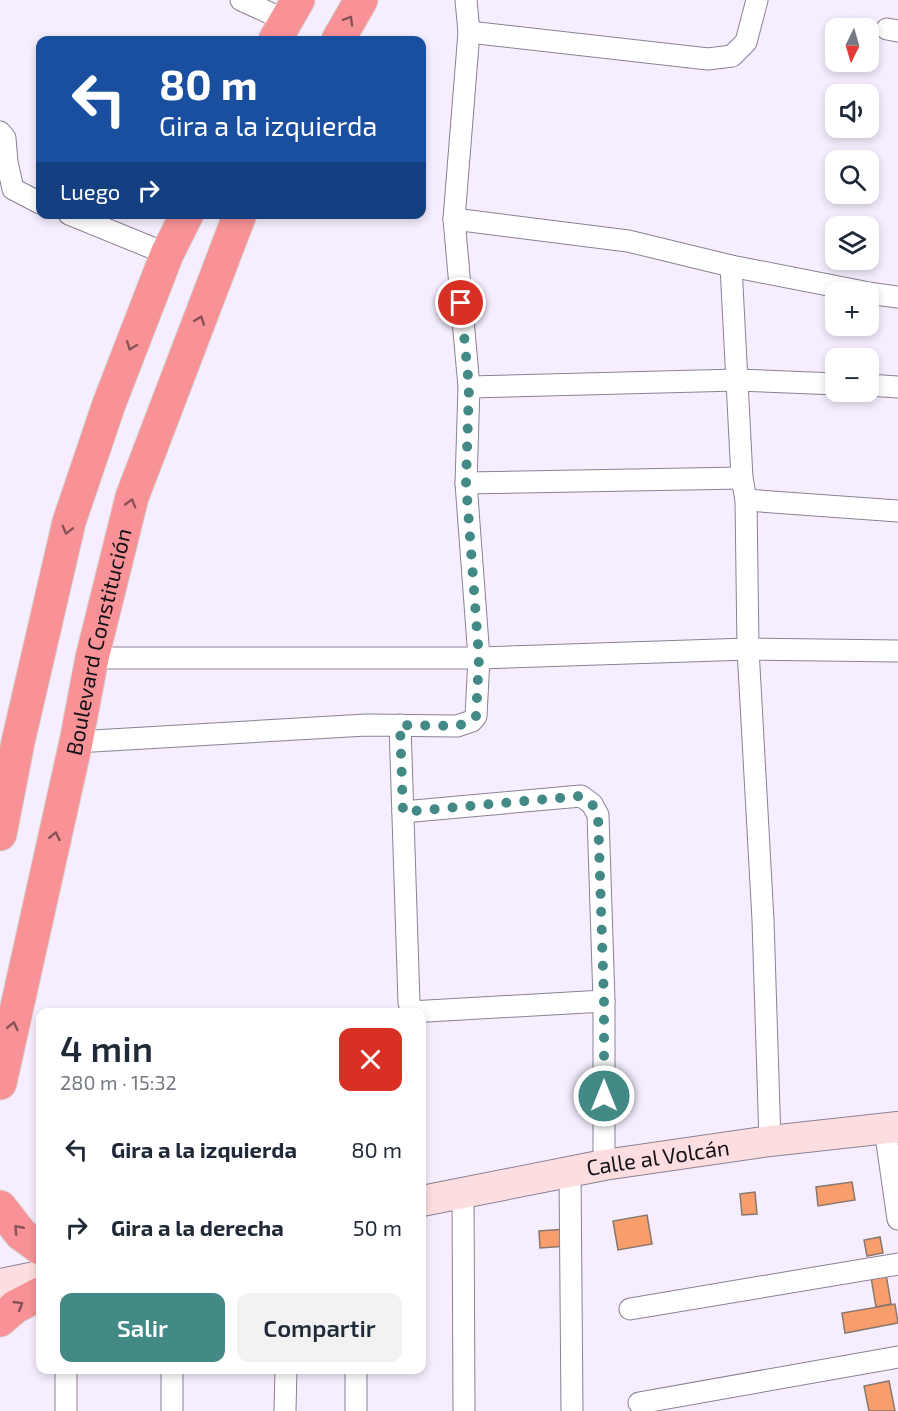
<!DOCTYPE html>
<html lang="es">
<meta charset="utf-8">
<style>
:root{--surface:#fff;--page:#f2f2f3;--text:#1f2937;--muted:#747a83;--accent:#438a87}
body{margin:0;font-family:"Exo 2",sans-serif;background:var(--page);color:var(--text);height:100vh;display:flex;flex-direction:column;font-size:22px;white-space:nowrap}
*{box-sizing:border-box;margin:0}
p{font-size:20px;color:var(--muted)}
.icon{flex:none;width:33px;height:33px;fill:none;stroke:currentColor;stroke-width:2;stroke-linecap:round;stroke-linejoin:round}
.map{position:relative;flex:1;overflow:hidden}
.side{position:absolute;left:36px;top:1008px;width:390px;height:366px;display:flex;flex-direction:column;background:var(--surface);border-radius:12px;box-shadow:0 3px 9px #0003}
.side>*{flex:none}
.hud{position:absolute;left:36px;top:36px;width:390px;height:183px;border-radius:12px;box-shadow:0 3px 9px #0003;background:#1a4fa0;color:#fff;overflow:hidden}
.needle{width:39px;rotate:185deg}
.buttons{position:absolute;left:825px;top:18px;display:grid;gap:12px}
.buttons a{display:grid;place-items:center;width:54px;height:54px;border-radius:12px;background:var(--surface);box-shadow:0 3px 9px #0003;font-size:30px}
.pin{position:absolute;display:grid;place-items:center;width:51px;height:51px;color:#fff;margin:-26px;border:3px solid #fff;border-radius:50%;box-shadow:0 2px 6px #0007}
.me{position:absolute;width:66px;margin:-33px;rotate:0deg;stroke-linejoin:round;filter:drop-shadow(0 0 4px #0008)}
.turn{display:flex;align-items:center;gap:21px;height:126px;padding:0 24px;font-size:27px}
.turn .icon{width:78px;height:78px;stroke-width:2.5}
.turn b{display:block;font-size:42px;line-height:51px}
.then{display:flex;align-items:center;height:57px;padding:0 24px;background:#0003;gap:12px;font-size:22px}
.round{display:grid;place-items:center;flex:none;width:63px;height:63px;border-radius:12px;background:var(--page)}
.overview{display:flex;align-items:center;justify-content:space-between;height:102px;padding:0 24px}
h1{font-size:36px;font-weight:600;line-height:45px}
.cta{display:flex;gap:12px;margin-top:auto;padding:12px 24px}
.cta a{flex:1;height:69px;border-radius:12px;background:var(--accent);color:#fff;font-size:24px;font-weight:600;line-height:69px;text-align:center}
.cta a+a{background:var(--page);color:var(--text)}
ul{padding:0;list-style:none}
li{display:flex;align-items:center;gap:18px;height:78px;padding:0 24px}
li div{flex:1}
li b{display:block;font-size:22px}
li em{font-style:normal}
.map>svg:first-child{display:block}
</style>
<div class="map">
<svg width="898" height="1411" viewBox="0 0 898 1411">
<rect width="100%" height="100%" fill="#f6eefe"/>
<g fill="#f89e6d" stroke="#89766c" stroke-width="1.5">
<polygon points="852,1182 855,1200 818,1206 816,1187"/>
<polygon points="755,1192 757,1214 742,1215 740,1194"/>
<polygon points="647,1215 652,1244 618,1250 613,1221"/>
<polygon points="566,1229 567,1246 540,1248 539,1231"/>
<polygon points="880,1237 883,1253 867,1256 864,1240"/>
<polygon points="886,1274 891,1304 876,1307 871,1277"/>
<polygon points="895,1304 898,1323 845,1333 842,1313"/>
<polygon points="889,1381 895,1411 869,1411 864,1386"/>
</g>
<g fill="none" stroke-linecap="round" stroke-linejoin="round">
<g stroke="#8b8193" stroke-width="23">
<g id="street">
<polyline points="241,0 285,20"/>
<polyline points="887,29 898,31"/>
<polyline points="469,32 708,59 732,56 746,42 757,0"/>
<polyline points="0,132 5,138 7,162 13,189 40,203"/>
<polyline points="69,214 167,254"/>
<polyline points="454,219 628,241 731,266 864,292"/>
<polyline points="731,266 742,478 746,500 748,649 763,920 770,1141"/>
<polyline points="868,293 898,297"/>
<polyline points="868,385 898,387"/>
<polyline points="469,387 737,380 836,384"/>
<polyline points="466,483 742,478"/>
<polyline points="746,500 898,511"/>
<polyline points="92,658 479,658 748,649 898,651"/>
<polyline points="400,725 409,1003 412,1012"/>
<polyline points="76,742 366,725 457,726 472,721 476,716 479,658 466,483 469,387 454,219 469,32 466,0"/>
<polyline points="403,812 581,796 592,804 598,815 604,1001 604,1165"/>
<polyline points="410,1012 604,1001"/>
<polyline points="885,1129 898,1219"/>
<polyline points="570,1172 572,1411"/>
<polyline points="463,1193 464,1411"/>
<polyline points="630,1309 898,1264"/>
<polyline points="66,1370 66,1411"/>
<polyline points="639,1403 898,1357"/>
<polyline points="172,1411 172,1370"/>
<polyline points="285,1411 286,1370"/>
<polyline points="356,1411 356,1370"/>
</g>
</g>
<g stroke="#8b8193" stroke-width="32">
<g id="secondary">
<path id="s1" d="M422 1201 604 1165 770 1141 898 1127"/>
<polyline points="0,1284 40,1276"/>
</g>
</g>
<g stroke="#d5d4d5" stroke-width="35">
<g id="highway">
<polyline points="275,40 298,0"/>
<polyline points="338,40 361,0"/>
<polyline points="0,834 18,742 69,522 109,404 167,254 187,214"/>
<path id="s2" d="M0 1083 76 742 92 658 132 497 240 214"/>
<polyline points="0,1207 21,1234 40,1248"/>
<polyline points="0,1320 15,1307 40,1294"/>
</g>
</g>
<use href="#street" stroke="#fff" stroke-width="21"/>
<use href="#secondary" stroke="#fddee0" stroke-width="30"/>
<use href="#highway" stroke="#f89296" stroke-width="33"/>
</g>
<defs><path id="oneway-chevron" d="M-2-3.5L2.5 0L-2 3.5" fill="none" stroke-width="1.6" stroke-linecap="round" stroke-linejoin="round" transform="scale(1.5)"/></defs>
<g stroke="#865257">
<use href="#oneway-chevron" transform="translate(349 20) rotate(-60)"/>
<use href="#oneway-chevron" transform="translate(200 320) rotate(-69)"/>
<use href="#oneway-chevron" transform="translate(131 346) rotate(111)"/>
<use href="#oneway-chevron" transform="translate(131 503) rotate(-74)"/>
<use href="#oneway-chevron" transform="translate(67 530) rotate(104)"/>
<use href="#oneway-chevron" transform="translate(55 836) rotate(-78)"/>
<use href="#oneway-chevron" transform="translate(13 1026) rotate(-77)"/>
<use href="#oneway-chevron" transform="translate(18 1229) rotate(-132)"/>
<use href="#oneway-chevron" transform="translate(19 1305) rotate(-31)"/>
</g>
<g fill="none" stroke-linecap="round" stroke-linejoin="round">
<polyline stroke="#438a87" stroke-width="10" stroke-dasharray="0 18" points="461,303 469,387 466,483 479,658 476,716 472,721 457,726 400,725 403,812 581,796 592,804 598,815 604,1001 604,1096"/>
</g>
<g text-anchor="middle" stroke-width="4.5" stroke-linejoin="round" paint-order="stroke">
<g font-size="22" fill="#151118" stroke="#fff">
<text dy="8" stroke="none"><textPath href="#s2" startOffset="452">Boulevard Constitución</textPath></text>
<text dy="8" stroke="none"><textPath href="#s1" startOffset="240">Calle al Volcán</textPath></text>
</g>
</g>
</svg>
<div class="buttons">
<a><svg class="needle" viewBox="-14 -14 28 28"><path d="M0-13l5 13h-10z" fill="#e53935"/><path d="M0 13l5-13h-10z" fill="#747a83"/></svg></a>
<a><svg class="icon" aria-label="sound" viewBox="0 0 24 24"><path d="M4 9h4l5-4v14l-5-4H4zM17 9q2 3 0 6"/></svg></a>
<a><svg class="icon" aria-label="search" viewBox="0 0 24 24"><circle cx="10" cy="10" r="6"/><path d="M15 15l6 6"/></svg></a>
<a><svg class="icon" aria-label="layers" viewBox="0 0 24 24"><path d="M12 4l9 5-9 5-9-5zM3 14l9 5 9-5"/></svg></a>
<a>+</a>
<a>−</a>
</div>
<div class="pin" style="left:461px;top:303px;background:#d93025"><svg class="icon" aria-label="arrive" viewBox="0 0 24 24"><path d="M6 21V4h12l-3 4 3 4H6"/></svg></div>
<svg class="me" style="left:604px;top:1096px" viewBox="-20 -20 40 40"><circle r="17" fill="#438a87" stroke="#fff" stroke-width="3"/><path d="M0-11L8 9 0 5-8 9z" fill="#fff"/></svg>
<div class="hud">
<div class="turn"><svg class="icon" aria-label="left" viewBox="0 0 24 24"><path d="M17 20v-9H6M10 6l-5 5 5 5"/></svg><div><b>80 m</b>Gira a la izquierda</div></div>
<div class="then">Luego<svg class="icon" aria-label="right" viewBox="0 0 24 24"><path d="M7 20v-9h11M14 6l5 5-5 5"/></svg></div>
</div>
<section class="side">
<div class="overview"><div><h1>4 min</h1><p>280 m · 15:32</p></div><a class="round" style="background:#d93025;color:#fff"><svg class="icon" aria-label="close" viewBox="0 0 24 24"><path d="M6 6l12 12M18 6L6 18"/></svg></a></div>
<ul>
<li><svg class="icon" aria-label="left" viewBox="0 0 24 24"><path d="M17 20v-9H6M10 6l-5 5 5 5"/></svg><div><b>Gira a la izquierda</b></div><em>80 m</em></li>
<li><svg class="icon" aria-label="right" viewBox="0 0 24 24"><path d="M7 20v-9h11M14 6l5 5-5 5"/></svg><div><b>Gira a la derecha</b></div><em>50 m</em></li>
</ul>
<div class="cta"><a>Salir</a><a>Compartir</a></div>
</section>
</div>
